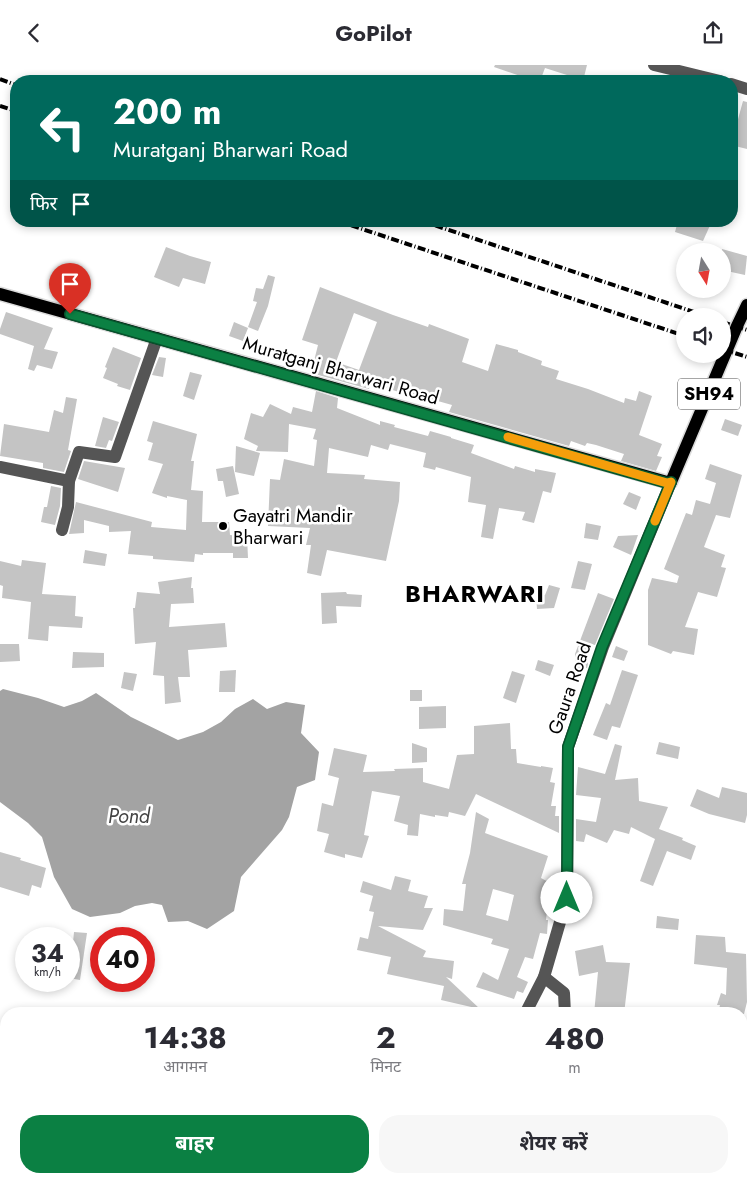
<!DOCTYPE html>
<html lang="hi">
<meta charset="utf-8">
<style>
:root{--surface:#fff;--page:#f7f7f7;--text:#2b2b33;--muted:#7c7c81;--accent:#0b8043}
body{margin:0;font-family:Jost,"Noto Sans Devanagari",sans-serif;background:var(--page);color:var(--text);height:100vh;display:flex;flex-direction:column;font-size:19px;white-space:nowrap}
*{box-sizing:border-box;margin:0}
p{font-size:16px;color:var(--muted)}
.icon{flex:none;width:28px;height:28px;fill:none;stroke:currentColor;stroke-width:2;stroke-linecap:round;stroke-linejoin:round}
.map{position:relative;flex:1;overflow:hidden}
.sheet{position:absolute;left:0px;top:942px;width:748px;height:176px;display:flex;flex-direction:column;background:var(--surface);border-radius:20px 20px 0 0;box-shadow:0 2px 8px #0003}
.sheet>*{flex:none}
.top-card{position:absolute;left:10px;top:10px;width:728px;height:152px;border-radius:20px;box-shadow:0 2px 8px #0003;background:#00695c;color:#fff;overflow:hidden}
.needle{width:32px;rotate:169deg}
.fabs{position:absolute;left:676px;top:178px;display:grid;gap:10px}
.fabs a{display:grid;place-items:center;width:55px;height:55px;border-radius:50%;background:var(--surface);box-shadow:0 2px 8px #0003;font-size:25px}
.speed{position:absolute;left:15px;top:862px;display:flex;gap:10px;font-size:25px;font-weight:700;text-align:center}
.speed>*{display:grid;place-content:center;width:65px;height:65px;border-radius:50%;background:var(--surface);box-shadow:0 2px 8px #0003;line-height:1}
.speed small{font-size:12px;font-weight:400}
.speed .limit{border:8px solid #d22;background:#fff;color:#111}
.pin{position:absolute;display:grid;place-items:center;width:42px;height:42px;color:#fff;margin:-51px -21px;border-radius:50% 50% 50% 0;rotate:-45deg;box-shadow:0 0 5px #0007}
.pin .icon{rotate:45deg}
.me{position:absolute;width:55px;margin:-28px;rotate:0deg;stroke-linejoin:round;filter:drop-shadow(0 0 4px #0008)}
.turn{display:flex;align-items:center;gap:18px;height:105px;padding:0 20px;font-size:22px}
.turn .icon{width:65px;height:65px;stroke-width:2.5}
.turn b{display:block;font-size:35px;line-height:42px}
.then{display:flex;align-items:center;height:48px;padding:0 20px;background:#0003;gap:10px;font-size:19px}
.eta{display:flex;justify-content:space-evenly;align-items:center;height:85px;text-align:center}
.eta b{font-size:30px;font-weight:700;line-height:35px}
.primary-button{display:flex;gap:10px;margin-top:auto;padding:10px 20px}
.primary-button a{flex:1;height:58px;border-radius:20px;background:var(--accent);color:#fff;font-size:20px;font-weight:700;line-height:58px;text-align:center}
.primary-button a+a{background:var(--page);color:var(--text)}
header{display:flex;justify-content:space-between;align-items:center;height:65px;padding:0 20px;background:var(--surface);font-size:22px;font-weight:700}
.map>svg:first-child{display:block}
</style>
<header><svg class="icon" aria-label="back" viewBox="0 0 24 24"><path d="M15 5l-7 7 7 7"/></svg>GoPilot<svg class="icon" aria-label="share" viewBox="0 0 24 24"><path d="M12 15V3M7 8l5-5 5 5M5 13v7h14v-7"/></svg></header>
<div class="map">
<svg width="747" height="1118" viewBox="0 0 747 1118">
<rect width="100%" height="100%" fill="#fff"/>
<polygon fill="#a3a3a3" points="3,624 38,633 64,642 82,636 96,628 131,652 178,675 203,667 221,657 235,644 253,634 267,644 286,637 305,640 301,668 319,687 315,715 297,722 289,752 282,765 241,812 234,846 207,864 188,856 168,857 162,840 152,838 135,841 120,848 90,852 72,844 54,812 42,772 28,758 0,737 0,626"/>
<g fill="#c4c4c4" fill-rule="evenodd">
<polygon points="495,0 587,0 583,16 565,16 567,10 545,3 540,16 528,16 529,14 494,2"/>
<polygon points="743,36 747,37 747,84 731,80"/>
<polygon points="678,156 712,156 703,176 675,167"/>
<polygon points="166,182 190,191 211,197 205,219 183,213 179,222 154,212"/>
<polygon points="722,184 747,191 745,210 722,205"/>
<polygon points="268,210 275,212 268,241 258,266 248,262 257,237 253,236 256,223 263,224"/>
<path d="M320 222 393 250 428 262 429 259 469 274 462 297 488 306 496 279 518 285V287L542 296 541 300 559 306 556 314 588 324 624 338 625 333 636 336 639 326 652 331 639 370 662 379 657 391 662 392 656 406 621 396 624 389 596 380 587 378 585 381 571 376 569 381 449 347 452 340 427 333 426 334 405 326V329L371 318 369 324 311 308 318 280 302 275ZM354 248 377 257 359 305 336 297Z"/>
<polygon points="6,247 53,263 44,284 58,287 52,304 37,300 34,306 28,304 34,281 0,269 0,264"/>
<polygon points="234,257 248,263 243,276 229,271"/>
<polygon points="113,282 141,293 130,325 117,321 118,319 103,313 107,303 105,302"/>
<polygon points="159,292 166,293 163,312 152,310"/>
<polygon points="190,307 202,310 194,335 183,331"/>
<polygon points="316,326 338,333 337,343 380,360 380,356 395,360 394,362 428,371 430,366 451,372 451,373 474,380 471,388 514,404 515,401 535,407 535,404 556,408 551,428 543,426 534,458 522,455 525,447 499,443 493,474 481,472 486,440 468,437 471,412 436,402 435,405 423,402 426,388 390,379 388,385 371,380 368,392 329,383 327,408 365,410 364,414 400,417 399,436 386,496 327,485 321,511 307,508 311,480 306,480 310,463 268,461 270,414 280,415 284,394 314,401 317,375 313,374 316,364 289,359 288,387 256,386 258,381 244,374 251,348 263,352 270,339 291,349 293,342 312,347"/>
<polygon points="66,332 77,334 68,385 71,386 64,407 43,403 43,398 0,391 4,359 49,367 54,345 63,348"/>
<polygon points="103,352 119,357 112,376 109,375 106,383 95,381"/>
<polygon points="725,354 742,360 738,371 721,365"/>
<polygon points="153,356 197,369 191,396 194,396 191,425 203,426 202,457 229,457 230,470 247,472 248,493 233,493 233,488 203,488 203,490 195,489 194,497 153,494 153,491 128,489 131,466 109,467 109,461 84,455 84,468 69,469 76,437 152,457 151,462 186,465 187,435 167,431 167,433 152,428 163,399 148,395 153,378 147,376"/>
<polygon points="236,381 260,388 254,411 235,407"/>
<polygon points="84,396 125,403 118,427 78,414"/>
<polygon points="710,399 742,410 730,453 716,450 704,482 725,490 721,502 726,503 717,532 698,527 685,562 698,564 694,590 673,586 671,589 648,580 648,525 652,513 677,518 679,511 664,504 686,448 692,450 696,435 710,439 716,418 705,414"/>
<polygon points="233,401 239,429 226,432 223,416 218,416 216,404"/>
<polygon points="51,421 61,423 60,441 55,460 41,457 44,442 47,442"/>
<polygon points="629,427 641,432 636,445 623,439"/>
<polygon points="586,458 601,461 598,475 584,473"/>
<polygon points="638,470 631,490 613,482 618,471"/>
<polygon points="85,485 107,489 105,501 83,498"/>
<polygon points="22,495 46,498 42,529 76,531 75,551 83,552 82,563 49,561 48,576 28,574 31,537 2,533 3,521 0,520 0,496 21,501"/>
<polygon points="578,496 592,499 585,525 571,523"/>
<polygon points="192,512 191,523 193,523 194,538 171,539 169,562 225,558 227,582 188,585 190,612 178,612 181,637 165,639 164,611 153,610 156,577 135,579 133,543 135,543 137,527 160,529 158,517"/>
<polygon points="549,520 560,523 554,543 537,544 536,531 545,530"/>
<polygon points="346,527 347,529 362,530 361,542 336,541 337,558 322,559 321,528"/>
<polygon points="598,528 614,534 595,580 588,578 588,599 587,603 575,604 575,589"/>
<polygon points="0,579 19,579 20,596 0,597"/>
<polygon points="616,581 628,586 624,596 612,592"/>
<polygon points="73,587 104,588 104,602 72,603"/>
<polygon points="538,595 554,600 550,611 535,605"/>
<polygon points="236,605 235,627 219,627 220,606"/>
<polygon points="622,605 638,610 620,663 612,661 607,675 593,670 606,638 610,640"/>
<polygon points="512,606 525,610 516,638 503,633"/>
<polygon points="124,607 137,609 133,626 121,623"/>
<rect x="410" y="625" width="12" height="11"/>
<polygon points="446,641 446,663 419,664 419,642"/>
<polygon points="510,658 511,684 516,684 517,698 541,702 541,701 553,703 550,717 555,718 551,741 556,741 555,751 559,751 559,768 476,729 465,751 449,747 448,752 435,750 435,752 420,749 418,771 407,770 408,760 394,756 400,731 372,726 364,770 369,771 362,793 345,789 345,793 324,787 329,769 317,766 322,738 333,741 339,713 328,710 334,683 367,690 363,707 395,706 394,704 423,703 423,717 449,724 457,690 474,689 474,661"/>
<polygon points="659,677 680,682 678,694 656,689"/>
<polygon points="412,678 427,683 427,697 412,698"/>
<polygon points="615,679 622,681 615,715 638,713 639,736 668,742 659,764 683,773 682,775 696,781 691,795 667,786 653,821 640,816 655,774 631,762 629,769 614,765 607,778 586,769 584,777 576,776 576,754 596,757 601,733 576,730 578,702 605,709"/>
<polygon points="722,722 747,728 747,750 745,758 709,749 690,741 697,724 719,733"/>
<path d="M476 747 489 754 485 768 548 791 541 813 554 820 549 828 546 855H548L547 869 540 868 533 894 525 892 517 912 528 917 523 928 517 926 514 934 476 922 483 907 498 915 509 884 491 879 493 874 443 860 444 844 463 846 466 819H462L470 788ZM493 824 514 830 508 856 486 850Z"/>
<polygon points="0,787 21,793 20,795 46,803 41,823 32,820 29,831 0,822"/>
<polygon points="395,811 411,815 408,826 428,831 424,843 433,843 423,865 378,861 426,886 423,892 454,896 452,914 446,912 480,944 441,935 444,921 387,909 391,892 357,885 360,872 368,874 374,847 369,846 373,831 360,827 363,816 391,825"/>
<polygon points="657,851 679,854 678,865 656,863"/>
<polygon points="74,867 87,868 80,915 69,913 69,888 72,888"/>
<polygon points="696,870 725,872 726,887 746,889 747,937 744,949 718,949 720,940 717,940 721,928 726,930 727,903 694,899"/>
<polygon points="603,880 606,897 630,898 624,949 594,949 598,907 579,911 575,886"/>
</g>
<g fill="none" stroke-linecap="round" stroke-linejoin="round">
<g stroke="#dbdbdb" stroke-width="15">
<polyline id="major" points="0,229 667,417 671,417 737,261 747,240"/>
</g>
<g stroke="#555" stroke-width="12">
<polyline points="654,0 720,16"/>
<polyline points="731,19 747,24"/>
<polyline points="0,402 69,416"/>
<polyline points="62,465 68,442 69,416 79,387 115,392 157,273"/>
<polyline points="544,912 564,928 565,949"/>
<polyline points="525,949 544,912 567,833 568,682 603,582 671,417"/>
<polyline points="566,1112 566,1118"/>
<polyline points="439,1118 442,1112"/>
</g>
<use href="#major" stroke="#000" stroke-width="12"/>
<g stroke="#000" stroke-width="4" stroke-dasharray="8 2.5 1 2.5" stroke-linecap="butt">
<polyline points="0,14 16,20"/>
<polyline points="0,41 16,46"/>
<polyline points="338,156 685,271"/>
<polyline points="422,156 706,251"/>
<polyline points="722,257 747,265"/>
<polyline points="722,284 747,292"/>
</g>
</g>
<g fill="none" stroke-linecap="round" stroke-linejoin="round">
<g stroke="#07532c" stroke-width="12">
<polyline id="route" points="70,249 667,418 671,417 602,582 568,682 567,833"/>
</g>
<use href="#route" stroke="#0b8043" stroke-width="9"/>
<polyline stroke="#f59e0b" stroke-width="9" points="508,372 667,418 671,417 655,456"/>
</g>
<circle fill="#000" stroke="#fff" stroke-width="2" cx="223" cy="461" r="5"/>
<g text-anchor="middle" stroke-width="5" stroke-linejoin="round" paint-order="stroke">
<rect fill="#fff" stroke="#4c4c4c" stroke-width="1" x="678" y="313.5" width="62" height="31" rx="4"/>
<g font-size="18" font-weight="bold" fill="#000">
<text x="709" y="335">SH94</text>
</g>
<g font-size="19" fill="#000" stroke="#fff">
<text transform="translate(341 305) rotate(16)" y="7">Muratganj Bharwari Road</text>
<text transform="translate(569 623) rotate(-71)" y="7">Gaura Road</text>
</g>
<g font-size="19" fill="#000" stroke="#fff" text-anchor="start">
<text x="233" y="457">Gayatri Mandir<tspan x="233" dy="22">Bharwari</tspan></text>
</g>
<g font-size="20" font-style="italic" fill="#444" stroke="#fff">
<text x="129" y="758">Pond</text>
</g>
<g font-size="24" font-weight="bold" letter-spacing="1" fill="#000" stroke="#fff">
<text x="475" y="537">BHARWARI</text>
</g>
</g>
</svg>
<div class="fabs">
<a><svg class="needle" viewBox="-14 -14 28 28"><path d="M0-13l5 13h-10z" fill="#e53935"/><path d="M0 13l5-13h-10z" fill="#7c7c81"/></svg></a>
<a><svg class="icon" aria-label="sound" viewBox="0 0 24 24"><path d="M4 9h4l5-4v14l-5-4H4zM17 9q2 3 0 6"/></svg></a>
</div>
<div class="speed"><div>34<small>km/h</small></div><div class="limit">40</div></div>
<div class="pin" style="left:70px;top:249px;background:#d93025"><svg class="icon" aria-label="arrive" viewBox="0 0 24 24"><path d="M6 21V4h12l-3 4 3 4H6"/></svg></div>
<svg class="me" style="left:567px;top:833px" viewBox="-20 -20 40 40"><circle r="19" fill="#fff"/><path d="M0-13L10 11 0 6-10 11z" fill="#0b8043"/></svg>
<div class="top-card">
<div class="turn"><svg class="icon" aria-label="left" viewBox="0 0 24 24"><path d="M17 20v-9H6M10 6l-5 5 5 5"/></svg><div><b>200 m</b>Muratganj Bharwari Road</div></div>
<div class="then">फिर<svg class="icon" aria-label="arrive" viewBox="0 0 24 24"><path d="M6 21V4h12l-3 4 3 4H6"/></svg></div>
</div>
<section class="sheet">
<div class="eta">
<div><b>14:38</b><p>आगमन</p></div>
<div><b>2</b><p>मिनट</p></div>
<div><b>480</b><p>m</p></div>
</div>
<div class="primary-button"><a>बाहर</a><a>शेयर करें</a></div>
</section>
</div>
